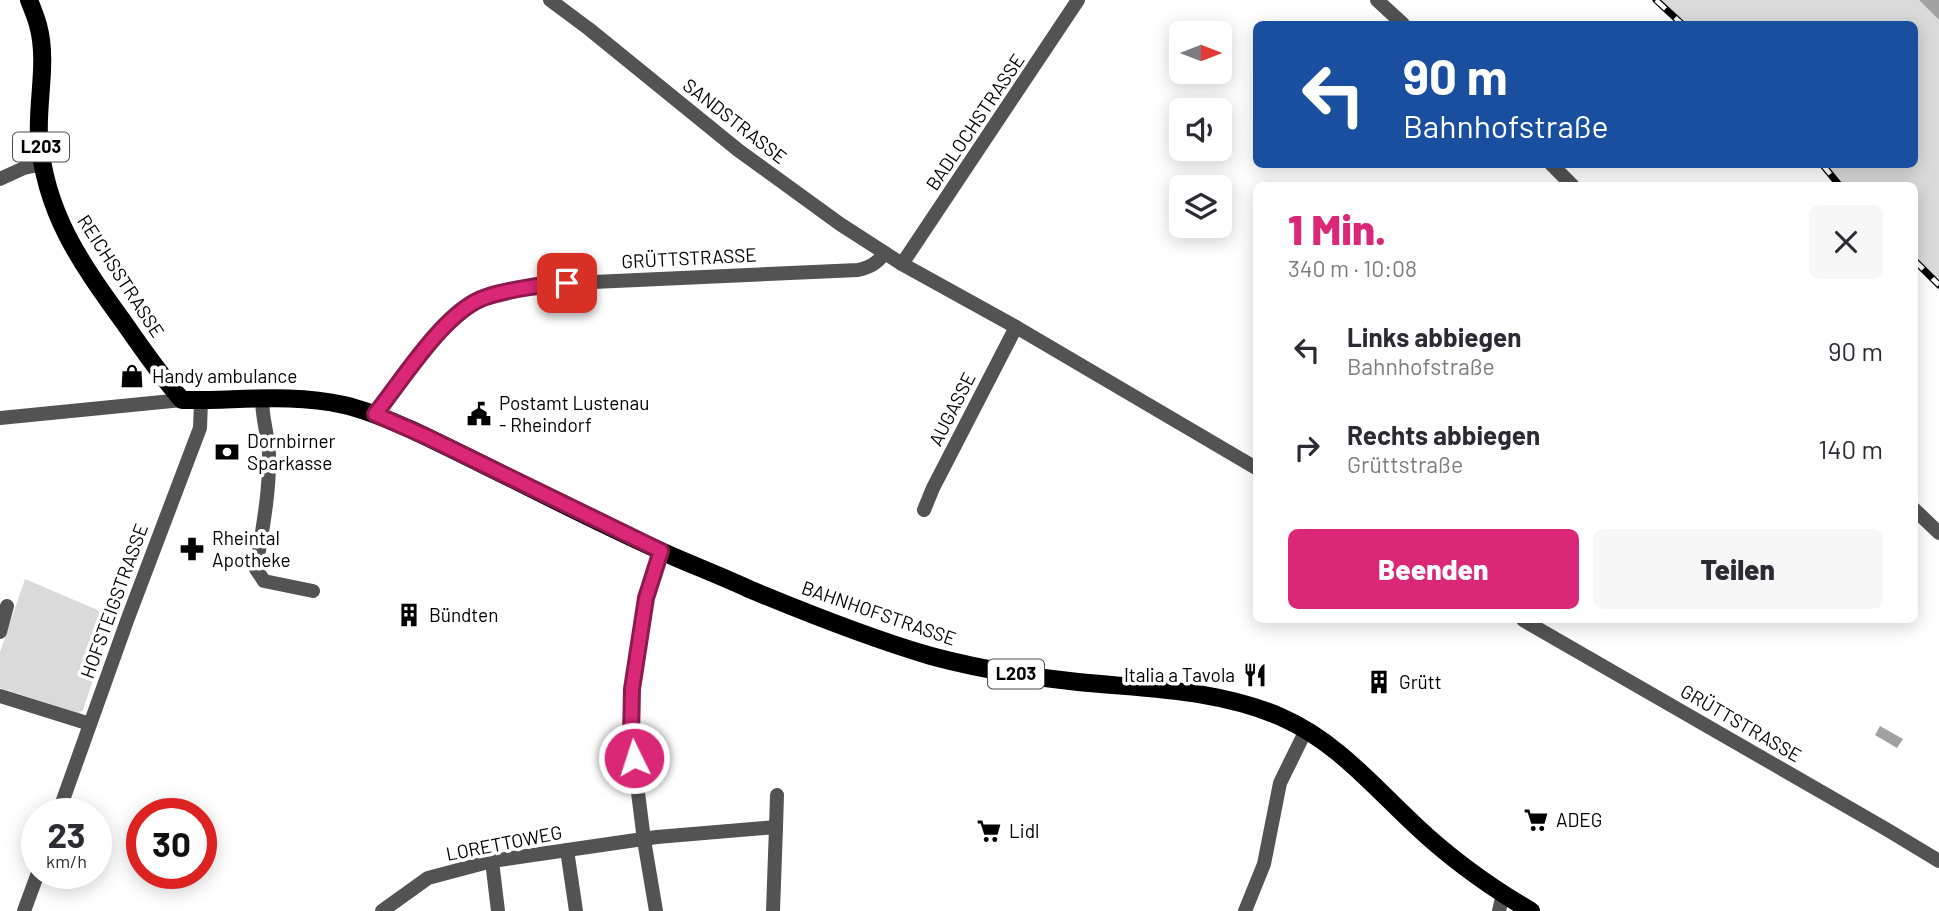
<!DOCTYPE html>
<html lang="de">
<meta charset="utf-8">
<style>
:root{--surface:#fff;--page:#f7f7f7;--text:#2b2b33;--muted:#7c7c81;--accent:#db2777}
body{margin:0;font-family:Barlow,sans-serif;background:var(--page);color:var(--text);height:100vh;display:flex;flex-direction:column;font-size:26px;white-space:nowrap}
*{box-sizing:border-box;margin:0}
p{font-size:23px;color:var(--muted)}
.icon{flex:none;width:38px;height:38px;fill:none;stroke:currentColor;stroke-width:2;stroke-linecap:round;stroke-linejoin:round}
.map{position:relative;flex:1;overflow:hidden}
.side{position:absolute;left:1253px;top:182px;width:665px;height:441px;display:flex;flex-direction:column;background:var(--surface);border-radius:10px;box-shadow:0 4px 18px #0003}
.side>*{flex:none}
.top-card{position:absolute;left:1253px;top:21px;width:665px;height:147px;border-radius:10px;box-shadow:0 4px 18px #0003;background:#1a4fa0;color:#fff;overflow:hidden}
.needle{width:46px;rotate:90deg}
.controls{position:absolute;left:1169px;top:21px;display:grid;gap:14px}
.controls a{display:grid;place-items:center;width:63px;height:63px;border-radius:10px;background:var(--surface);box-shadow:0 4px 18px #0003;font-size:35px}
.speed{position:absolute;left:21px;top:798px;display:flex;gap:14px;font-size:35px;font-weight:700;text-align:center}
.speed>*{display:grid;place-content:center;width:91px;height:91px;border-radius:50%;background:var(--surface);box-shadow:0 4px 18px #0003;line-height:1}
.speed small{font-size:18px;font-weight:400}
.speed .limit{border:10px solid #d22;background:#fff;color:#111}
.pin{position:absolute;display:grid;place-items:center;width:60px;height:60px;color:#fff;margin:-30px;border-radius:14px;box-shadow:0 4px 10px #0006}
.me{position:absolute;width:77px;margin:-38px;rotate:356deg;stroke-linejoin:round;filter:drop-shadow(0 0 5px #0008)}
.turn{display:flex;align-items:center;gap:24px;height:147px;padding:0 35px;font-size:32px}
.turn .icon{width:91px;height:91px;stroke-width:2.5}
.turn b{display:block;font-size:49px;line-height:60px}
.round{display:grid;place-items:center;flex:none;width:74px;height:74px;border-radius:10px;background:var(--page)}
.summary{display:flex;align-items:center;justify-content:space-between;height:119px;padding:0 35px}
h1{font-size:42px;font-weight:800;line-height:52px;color:var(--accent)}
.button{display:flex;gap:14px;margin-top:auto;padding:14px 35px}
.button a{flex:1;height:80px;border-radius:10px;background:var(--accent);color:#fff;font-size:28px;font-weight:800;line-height:80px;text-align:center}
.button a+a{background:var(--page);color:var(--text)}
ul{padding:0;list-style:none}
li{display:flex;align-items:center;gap:21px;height:98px;padding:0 35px}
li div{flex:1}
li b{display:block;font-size:26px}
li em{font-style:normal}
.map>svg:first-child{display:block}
</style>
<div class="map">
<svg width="1939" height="911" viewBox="0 0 1939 911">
<rect width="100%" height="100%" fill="#fff"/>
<g fill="#dadada">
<polygon points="1657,0 1919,0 1939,20 1939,283 1915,259 1914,186 1840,185 1822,165 1914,164 1914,24 1682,24"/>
<polygon points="25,579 114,617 83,710 79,713 0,688 0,652"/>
</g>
<g fill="#a1a1a1">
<polygon points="1919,0 1939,0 1939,20"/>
<polygon points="1880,726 1903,739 1897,748 1875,735"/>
</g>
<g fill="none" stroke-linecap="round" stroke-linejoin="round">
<g stroke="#535353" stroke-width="14">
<polyline points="550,0 589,29 738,150 840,224 902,264 1016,327 1256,468"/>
<polyline points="1377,0 1403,24"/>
<polyline points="1551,164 1573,186"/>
<polyline points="0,179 24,168 43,164"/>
<polyline points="902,264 1078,0"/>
<path d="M262 399C262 418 268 435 269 454 270 492 262 531 256 569L264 581 313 591"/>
<path d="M375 414 446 323 464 309 485 297 549 284 858 270C871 267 877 263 885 253"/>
<polyline points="0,418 182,400"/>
<polyline points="1914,509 1939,533"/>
<polyline points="924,510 933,488 1016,327"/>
<polyline points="1523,620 1886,829 1939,861"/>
<polyline points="0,632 7,606"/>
<polyline points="0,696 90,724"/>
<polyline points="58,814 128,618 200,428 201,401"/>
<polyline points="776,827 777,795"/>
<polyline points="567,850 576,911"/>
<polyline points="492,861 498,911"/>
<polyline points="24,911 38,873"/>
<polyline points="382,911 428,878 492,861 657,837 776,827 773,911"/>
<polyline points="656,911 644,840 631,737 632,689 646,598 661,551"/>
<polyline points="1245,911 1264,864 1280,783 1306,730"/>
<polyline points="1499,911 1503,894"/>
</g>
<path stroke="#000" stroke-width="18" d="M29 0C32 8 36 17 38 25 48 61 37 100 39 137 45 214 81 263 125 324 143 350 161 376 182 400 236 401 291 393 344 405 367 410 389 420 410 429 495 469 578 514 663 552 692 565 721 576 749 589 809 614 869 638 931 656 979 669 1029 677 1078 682 1147 689 1217 689 1281 717 1336 741 1373 786 1416 826 1451 859 1490 887 1531 911"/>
<g stroke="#000" stroke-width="7">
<g id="rail">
<polyline points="1656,0 1682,24"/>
<polyline points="1822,164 1840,186"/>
<polyline points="1914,260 1939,285"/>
</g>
</g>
<use href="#rail" stroke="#fff" stroke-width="4.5" stroke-dasharray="13" stroke-linecap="butt"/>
</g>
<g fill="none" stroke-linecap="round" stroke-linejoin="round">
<g stroke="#8e194d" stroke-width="18">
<path id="route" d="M567 283C544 284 507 290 486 297 445 310 402 381 375 414L425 436 661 551 646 598 632 689 631 737 634 758"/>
</g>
<use href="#route" stroke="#db2777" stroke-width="12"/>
</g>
<defs>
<g id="shop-bare" transform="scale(1.89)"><path d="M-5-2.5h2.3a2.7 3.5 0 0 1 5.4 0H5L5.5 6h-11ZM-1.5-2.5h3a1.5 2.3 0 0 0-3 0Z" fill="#000" stroke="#fff" stroke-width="2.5" paint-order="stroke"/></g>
<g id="civic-bare" transform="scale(1.89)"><path d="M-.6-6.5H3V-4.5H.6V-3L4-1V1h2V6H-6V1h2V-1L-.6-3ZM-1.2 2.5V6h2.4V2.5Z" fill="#000" stroke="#fff" stroke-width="2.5" paint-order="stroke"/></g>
<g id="bank-bare" transform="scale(1.89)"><path d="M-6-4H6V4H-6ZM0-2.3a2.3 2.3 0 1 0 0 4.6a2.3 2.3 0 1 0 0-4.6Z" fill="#000" stroke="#fff" stroke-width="2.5" paint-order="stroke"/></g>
<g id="pharmacy-bare" transform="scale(1.89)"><path d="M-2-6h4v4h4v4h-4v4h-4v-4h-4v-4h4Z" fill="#000" stroke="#fff" stroke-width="2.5" paint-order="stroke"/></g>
<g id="building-bare" transform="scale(1.89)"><path d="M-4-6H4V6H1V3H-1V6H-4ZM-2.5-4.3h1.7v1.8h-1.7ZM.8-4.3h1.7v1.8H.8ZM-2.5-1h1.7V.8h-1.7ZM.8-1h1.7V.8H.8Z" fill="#000" stroke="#fff" stroke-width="2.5" paint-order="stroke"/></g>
<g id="restaurant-bare" transform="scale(1.89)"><path d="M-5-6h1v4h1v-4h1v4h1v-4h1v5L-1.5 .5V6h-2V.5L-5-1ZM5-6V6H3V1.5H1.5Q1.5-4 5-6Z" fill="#000" stroke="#fff" stroke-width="2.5" paint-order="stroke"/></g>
<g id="supermarket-bare" transform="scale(1.89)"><path d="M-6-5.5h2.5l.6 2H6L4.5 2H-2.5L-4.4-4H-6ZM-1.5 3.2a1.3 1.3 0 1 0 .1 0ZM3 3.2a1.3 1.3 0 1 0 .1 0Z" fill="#000" stroke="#fff" stroke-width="2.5" paint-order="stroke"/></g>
</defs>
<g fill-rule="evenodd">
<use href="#shop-bare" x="132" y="376"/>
<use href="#civic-bare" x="479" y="414"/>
<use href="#bank-bare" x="227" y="452"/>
<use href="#pharmacy-bare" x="192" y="549"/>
<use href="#building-bare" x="409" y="615"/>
<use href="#restaurant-bare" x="1255" y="675"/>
<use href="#building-bare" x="1379" y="682"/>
<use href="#supermarket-bare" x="1536" y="820"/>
<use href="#supermarket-bare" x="989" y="831"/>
</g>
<g text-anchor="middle" stroke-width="7" stroke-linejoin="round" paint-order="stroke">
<g fill="#fff" stroke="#4c4c4c" stroke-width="2">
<rect x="13" y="132.5" width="56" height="29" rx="5"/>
<rect x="988" y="659.5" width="56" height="29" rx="5"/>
</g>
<g font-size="18" font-weight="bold" fill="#000">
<text x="41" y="153">L203</text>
<text x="1016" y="680">L203</text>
</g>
<g font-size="19" fill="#000" stroke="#fff">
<text transform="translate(735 121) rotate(38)" y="7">SANDSTRASSE</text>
<text transform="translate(975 122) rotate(-56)" y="7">BADLOCHSTRASSE</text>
<text transform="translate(689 258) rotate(-3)" y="7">GRÜTTSTRASSE</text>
<text transform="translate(121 276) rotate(57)" y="7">REICHSSTRASSE</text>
<text transform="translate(952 409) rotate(-63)" y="7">AUGASSE</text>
<text transform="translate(114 601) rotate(-70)" y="7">HOFSTEIGSTRASSE</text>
<text transform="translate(879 613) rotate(19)" y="7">BAHNHOFSTRASSE</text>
<text transform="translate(1741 723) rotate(30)" y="7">GRÜTTSTRASSE</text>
<text transform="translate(504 843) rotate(-11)" y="7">LORETTOWEG</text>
</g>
<g font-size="19" fill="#000" stroke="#fff" text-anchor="start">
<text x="152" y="383">Handy ambulance</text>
<text x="499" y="410">Postamt Lustenau<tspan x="499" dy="22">- Rheindorf</tspan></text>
<text x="247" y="448">Dornbirner<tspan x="247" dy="22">Sparkasse</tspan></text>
<text x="212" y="545">Rheintal<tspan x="212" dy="22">Apotheke</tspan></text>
<text x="429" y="622">Bündten</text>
<text x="1235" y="682" text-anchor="end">Italia a Tavola</text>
<text x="1399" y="689">Grütt</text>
<text x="1556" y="827">ADEG</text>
<text x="1009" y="838">Lidl</text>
</g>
</g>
</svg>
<div class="controls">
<a><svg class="needle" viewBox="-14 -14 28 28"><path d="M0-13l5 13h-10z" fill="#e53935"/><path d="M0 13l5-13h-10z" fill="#7c7c81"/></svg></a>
<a><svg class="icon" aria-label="sound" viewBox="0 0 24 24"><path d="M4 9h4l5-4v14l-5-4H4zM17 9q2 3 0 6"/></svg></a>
<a><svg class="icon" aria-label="layers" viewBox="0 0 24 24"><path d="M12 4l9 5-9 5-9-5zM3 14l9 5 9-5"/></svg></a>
</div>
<div class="speed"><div>23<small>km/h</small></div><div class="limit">30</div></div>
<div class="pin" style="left:567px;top:283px;background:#d93025"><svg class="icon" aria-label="arrive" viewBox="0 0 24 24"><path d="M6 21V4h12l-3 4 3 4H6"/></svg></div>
<svg class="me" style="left:634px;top:758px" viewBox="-20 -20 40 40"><circle r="17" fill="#db2777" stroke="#fff" stroke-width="3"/><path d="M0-11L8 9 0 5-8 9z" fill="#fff"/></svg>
<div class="top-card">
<div class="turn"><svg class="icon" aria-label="left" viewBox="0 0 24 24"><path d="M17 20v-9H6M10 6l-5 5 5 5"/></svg><div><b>90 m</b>Bahnhofstraße</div></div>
</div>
<section class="side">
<div class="summary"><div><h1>1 Min.</h1><p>340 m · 10:08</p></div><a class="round"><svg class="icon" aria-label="close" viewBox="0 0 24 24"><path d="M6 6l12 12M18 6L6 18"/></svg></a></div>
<ul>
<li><svg class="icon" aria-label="left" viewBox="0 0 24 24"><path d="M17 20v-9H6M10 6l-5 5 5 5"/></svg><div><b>Links abbiegen</b><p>Bahnhofstraße</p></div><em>90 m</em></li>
<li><svg class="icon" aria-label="right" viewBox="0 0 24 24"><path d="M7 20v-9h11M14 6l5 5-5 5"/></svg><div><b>Rechts abbiegen</b><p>Grüttstraße</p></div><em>140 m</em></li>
</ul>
<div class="button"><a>Beenden</a><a>Teilen</a></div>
</section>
</div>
